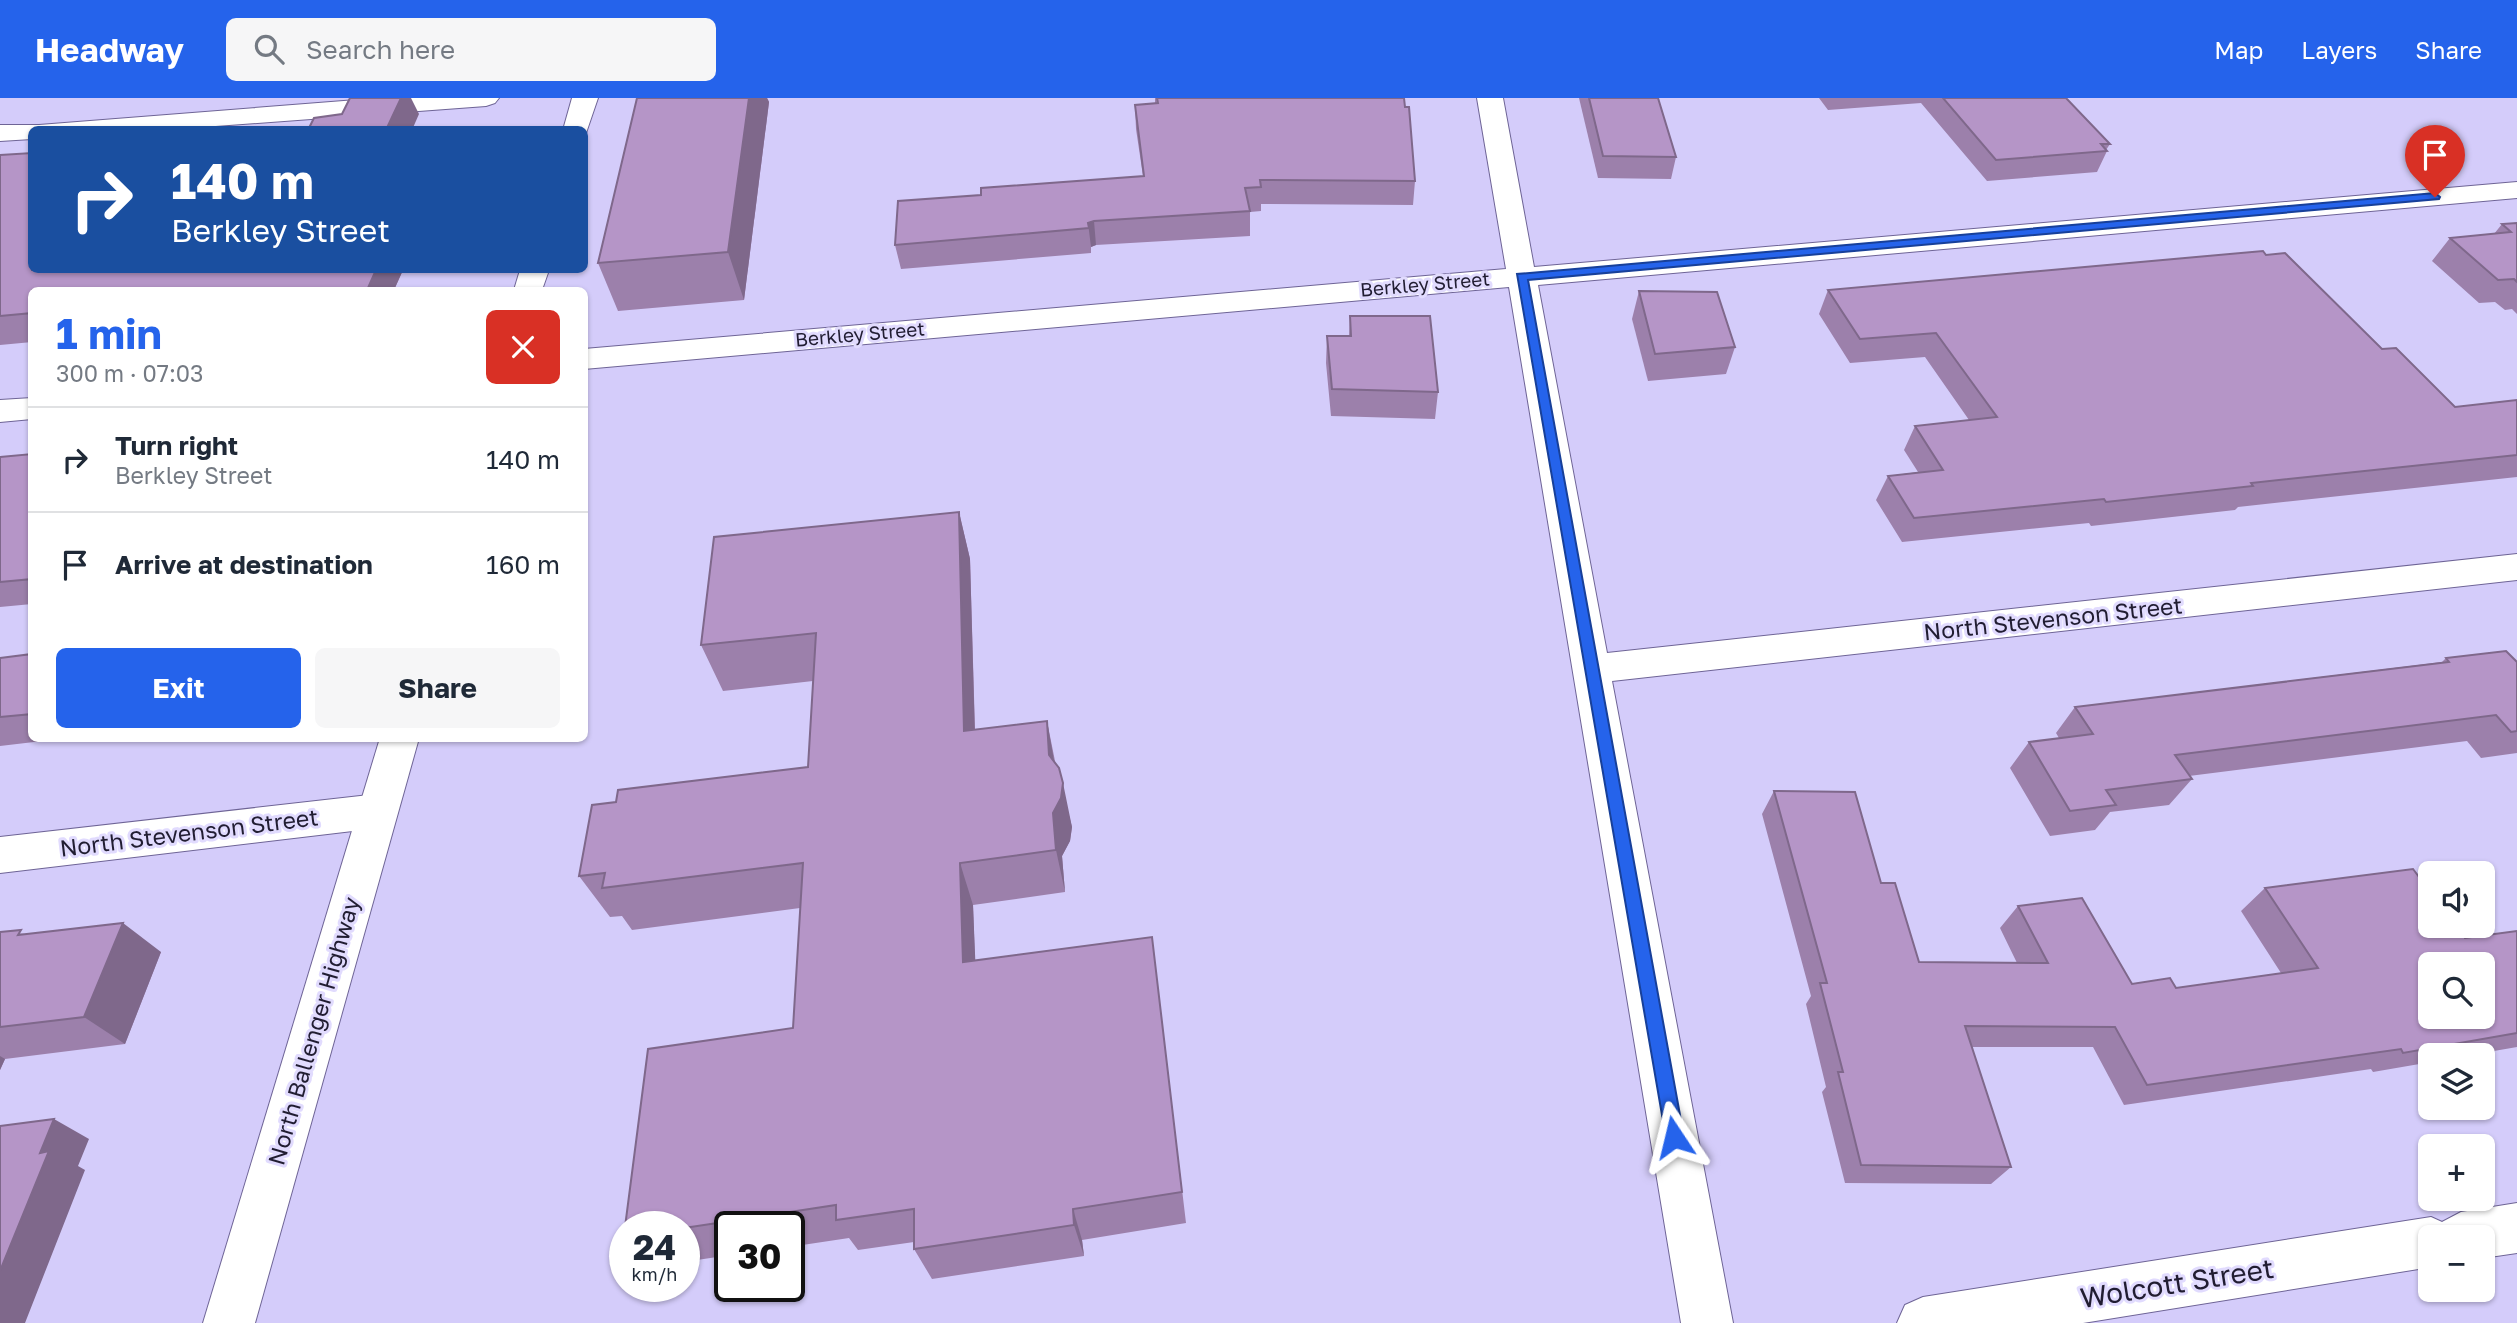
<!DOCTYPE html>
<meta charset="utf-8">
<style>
:root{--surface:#fff;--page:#f6f6f7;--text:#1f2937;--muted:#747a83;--line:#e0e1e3;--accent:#2563eb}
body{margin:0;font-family:"Golos Text",sans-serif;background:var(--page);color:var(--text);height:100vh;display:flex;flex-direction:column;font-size:26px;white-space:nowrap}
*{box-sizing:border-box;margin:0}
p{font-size:23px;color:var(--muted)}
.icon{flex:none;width:38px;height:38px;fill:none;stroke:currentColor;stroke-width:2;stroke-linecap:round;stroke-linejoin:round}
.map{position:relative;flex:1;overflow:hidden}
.panel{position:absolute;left:28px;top:189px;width:560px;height:455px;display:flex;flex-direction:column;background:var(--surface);border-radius:10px;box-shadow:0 2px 5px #0004}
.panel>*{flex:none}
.top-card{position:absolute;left:28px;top:28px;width:560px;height:147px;border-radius:10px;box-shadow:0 2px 5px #0004;background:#1a4fa0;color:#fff;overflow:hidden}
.controls{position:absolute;left:2418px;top:763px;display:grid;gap:14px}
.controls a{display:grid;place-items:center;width:77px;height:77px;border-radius:10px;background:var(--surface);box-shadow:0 2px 5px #0004;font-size:35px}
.speed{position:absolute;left:609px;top:1113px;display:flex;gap:14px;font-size:35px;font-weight:700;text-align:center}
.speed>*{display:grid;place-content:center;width:91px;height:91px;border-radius:50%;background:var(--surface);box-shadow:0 2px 5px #0004;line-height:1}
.speed small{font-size:18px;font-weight:400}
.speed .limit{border:4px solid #111;border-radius:10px;background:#fff;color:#111}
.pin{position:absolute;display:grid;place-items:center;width:60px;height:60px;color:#fff;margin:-72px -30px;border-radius:50% 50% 50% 0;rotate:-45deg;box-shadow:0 0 7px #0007}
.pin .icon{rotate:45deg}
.me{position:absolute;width:77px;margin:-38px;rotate:350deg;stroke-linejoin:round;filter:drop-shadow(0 0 5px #0008)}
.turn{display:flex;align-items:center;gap:24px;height:147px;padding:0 28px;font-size:32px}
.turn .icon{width:91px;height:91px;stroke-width:2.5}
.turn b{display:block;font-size:49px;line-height:60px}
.round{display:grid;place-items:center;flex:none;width:74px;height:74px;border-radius:10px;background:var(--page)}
.overview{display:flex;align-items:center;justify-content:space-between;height:119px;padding:0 28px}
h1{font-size:42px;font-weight:700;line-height:52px;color:var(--accent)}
.button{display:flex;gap:14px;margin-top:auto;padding:14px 28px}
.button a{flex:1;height:80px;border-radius:10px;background:var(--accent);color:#fff;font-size:28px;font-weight:700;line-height:80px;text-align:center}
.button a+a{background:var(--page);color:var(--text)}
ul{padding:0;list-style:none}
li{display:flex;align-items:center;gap:21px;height:105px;padding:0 28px;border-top:2px solid var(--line)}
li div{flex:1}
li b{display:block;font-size:26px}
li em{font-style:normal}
header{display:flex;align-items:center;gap:42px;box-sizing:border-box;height:98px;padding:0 35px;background:var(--accent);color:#fff}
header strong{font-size:33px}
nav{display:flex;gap:38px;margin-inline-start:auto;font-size:24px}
.search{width:490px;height:63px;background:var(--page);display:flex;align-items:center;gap:18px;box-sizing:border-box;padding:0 24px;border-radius:10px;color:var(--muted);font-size:26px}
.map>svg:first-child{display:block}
</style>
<header>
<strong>Headway</strong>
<div class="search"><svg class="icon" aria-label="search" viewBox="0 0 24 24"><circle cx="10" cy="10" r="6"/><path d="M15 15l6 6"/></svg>Search here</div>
<nav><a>Map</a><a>Layers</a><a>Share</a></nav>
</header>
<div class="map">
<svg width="2517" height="1225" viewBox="0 0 2517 1225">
<rect width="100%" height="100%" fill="#d4ccfa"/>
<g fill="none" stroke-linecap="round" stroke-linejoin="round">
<g stroke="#6e6496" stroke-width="2">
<g id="minor">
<polygon points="382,0 499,0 495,5 486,8 162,32 32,32 32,41 0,43 0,27 39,27"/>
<polygon points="1477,0 1503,0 1534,169 2517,84 2517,100 1538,187 1607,555 2517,456 2517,482 1612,583 1733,1225 1681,1225 1509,189 584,271 584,251 1506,171"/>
<polygon points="32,300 32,321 0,324 0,302"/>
<polygon points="378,696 392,701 398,713 392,725 378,730 0,775 0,739"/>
<polygon points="2517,1105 2517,1155 2483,1160 2483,1139 2431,1139 2431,1169 2083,1225 1897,1225 1905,1207 1923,1199 2431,1119 2442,1124 2461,1114"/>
</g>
</g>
<g stroke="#6e6496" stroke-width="2">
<g id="secondary">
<polygon points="572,0 598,0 585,38 584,32 563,32"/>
<polygon points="520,172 549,172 542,192 514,192"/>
<polygon points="380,640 419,640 255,1225 203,1225"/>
</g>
</g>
<use href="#minor" fill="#fff" fill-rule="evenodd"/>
<use href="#secondary" fill="#fff" fill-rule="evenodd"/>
</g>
<g fill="#9c80ab">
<polygon points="637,0 767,0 769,4 744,202 618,213 598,165"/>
<polygon points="1155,0 1404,0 1415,83 1413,107 1261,106 1261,113 1250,114 1250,138 1096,147 1091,149 1091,155 901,171 895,147 981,97 1143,78 1136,31 1135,7 1155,5"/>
<polygon points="1579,0 1658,0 1676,59 1671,81 1598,80"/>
<polygon points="1819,0 2066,0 2110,46 2106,52 2107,53 2097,74 1987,83 1921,5 1828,12"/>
<polygon points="0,57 32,172 403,172 394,192 32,192 32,244 0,247"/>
<polygon points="2517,125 2517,216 2512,211 2505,212 2495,204 2479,205 2432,163 2450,140 2494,136 2502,126"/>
<polygon points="2266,157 2382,251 2455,309 2517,302 2517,379 2238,409 2235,412 2091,428 2089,425 1902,444 1876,402 1888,378 1918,374 1904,352 1915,328 1969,322 1925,259 1850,265 1819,216 1828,192"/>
<polygon points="1639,193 1735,249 1726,276 1648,283 1632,221"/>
<polygon points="1350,218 1438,294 1435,321 1331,318 1326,265 1327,238 1349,238"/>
<polygon points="32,356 32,506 0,509 0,359"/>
<polygon points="959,414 970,461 975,632 1047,623 1055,663 1072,729 1070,743 1062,758 1065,794 973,807 975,863 1152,839 1186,1125 1082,1142 1084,1158 932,1181 914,1151 914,1144 858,1152 849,1140 789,1149 789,1129 730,1129 730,1157 684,1164 684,1129 793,930 800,810 632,832 622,818 610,819 579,778 616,704 808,669 813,583 723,593 701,547"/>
<polygon points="32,556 32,640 68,640 0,648 0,560"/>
<polygon points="2446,560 2517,564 2517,655 2481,660 2467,643 2189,678 2192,681 2169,707 2110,714 2095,732 2050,738 2010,670 2029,644 2059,640 2056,635 2075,609 2442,564"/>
<polygon points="1774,693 1881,785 1919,864 2017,865 2000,830 2018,808 2132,886 2176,890 2281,875 2241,813 2265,790 2465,840 2517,833 2517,949 2471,957 2431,957 2431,964 2373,974 2371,971 2124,1007 2093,949 1972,949 2011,1069 1991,1086 1845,1085 1822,994 1826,989 1806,906 1811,898 1762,716"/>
<polygon points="0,834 27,836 161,854 125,946 5,961 0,972"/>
</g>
<g fill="#7f688b">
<polygon points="401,0 411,0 419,16 412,32 386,32"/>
<polygon points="749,0 767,0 769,4 744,202 728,154"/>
<polygon points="1094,123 1096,147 1091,149 1088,125"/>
<polygon points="376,172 403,172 394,192 369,192 368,190"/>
<polygon points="959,414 970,461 976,677 964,633"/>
<polygon points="1047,623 1055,668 1049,657"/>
<polygon points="1063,685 1072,729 1070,743 1062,758 1065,794 1056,752 1053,715"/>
<polygon points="960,765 973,807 977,904 963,864"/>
<polygon points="123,825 161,854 125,946 84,919"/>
<polygon points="0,958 5,961 0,972"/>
<polygon points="54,1021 89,1041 78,1068 85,1072 25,1225 0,1225 0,1173 40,1055"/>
<polygon points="1073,1111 1082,1142 1084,1158 1074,1127"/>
</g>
<g fill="#b595c7" stroke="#7f688b" stroke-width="2" fill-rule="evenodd">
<polygon points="350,0 401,0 386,32 308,32 314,20 342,16"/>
<polygon points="637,0 749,0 728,154 598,165"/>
<polygon points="1157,0 1404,0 1405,9 1409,9 1415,83 1260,82 1261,89 1245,90 1250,113 1094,123 1088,125 1089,130 895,147 898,103 981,97 981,90 1144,78 1135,7 1158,5"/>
<polygon points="1589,0 1658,0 1676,59 1603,58"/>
<polygon points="1943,0 2066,0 2110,46 2101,46 2107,53 1996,62"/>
<polygon points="32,55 32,172 376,172 368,190 340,192 32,192 32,215 0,218 0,57"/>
<polygon points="2517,125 2517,184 2514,181 2498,182 2450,140 2511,134 2502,126"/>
<polygon points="2263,153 2266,157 2285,155 2382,251 2396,250 2455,309 2517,302 2517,357 2251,385 2253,388 2106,404 2104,401 1914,420 1888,378 1943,372 1915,328 1997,319 1936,235 1860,241 1828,192"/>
<polygon points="1639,193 1717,194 1735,249 1655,256"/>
<polygon points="1350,218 1430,218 1438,294 1332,291 1327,238 1351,238"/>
<polygon points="32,356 32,481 0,484 0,359"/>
<polygon points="959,414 964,633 1047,623 1049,657 1059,670 1063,685 1061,700 1053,715 1056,752 960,765 963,864 1152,839 1182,1094 1073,1111 1074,1127 914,1151 914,1111 836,1122 836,1107 684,1130 625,1129 648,951 793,930 803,765 602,790 605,775 579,778 592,707 616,704 618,692 808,669 816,535 701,547 714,439"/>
<polygon points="2506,553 2517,564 2517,633 2511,634 2496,617 2175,657 2192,681 2106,692 2116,707 2070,713 2029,644 2093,636 2075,609 2449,564 2446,560"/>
<polygon points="32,556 32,616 0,619 0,560"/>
<path d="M1774 693 1855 694 1881 785H1895L1919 864 2048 865 2018 808 2082 800 2132 886 2170 880 2176 890 2318 870 2265 790 2413 771 2431 795V828H2456L2465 840 2517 833V935L2403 955 2401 951 2147 987 2115 929 1965 928 2011 1069 1861 1067 1838 974H1843L1820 885H1827ZM2431 866H2483V919H2431Z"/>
<polygon points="123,825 84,919 0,929 0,834 21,832 18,837"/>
<polygon points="54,1021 40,1055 49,1053 0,1173 0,1028"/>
</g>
<polygon fill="#2563eb" stroke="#184099" stroke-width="2" points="2435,95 2440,99 2439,101 1528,182 1684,1039 1681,1046 1674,1049 1667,1046 1517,176"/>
<g text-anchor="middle" stroke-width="6" stroke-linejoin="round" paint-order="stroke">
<g font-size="19" fill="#211d32" stroke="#e1dbfe">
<text transform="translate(1425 186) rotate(-5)" y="7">Berkley Street</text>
<text transform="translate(860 236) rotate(-5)" y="7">Berkley Street</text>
</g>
<g font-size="23" fill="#211d32" stroke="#e1dbfe">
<text transform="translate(2053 521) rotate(-6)" y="8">North Stevenson Street</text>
<text transform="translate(189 735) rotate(-7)" y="8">North Stevenson Street</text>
<text transform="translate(314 933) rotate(-74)" y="8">North Ballenger Highway</text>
</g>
<g font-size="28" fill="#211d32" stroke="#e1dbfe">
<text transform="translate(2177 1185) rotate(-9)" y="10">Wolcott Street</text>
</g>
</g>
</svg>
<div class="controls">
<a><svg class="icon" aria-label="sound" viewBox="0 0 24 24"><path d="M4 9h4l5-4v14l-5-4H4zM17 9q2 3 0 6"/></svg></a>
<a><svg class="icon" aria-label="search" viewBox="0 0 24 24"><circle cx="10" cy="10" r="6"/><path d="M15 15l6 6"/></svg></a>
<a><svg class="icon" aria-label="layers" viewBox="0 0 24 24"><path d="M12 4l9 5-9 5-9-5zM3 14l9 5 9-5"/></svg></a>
<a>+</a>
<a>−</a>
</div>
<div class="speed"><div>24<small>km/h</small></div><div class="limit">30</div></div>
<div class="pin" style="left:2435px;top:99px;background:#d93025"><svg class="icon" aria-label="arrive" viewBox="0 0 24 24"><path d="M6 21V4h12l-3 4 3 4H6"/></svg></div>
<svg class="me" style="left:1674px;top:1039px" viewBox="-20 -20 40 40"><path d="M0-17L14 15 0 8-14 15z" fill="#2563eb" stroke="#fff" stroke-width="4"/></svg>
<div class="top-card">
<div class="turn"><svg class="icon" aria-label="right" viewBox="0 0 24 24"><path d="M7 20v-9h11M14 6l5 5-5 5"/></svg><div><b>140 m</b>Berkley Street</div></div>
</div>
<section class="panel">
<div class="overview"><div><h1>1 min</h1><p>300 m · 07:03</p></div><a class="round" style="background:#d93025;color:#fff"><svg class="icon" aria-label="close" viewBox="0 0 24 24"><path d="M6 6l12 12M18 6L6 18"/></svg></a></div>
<ul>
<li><svg class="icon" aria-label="right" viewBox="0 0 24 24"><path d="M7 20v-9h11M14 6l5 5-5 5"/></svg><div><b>Turn right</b><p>Berkley Street</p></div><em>140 m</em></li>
<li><svg class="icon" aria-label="arrive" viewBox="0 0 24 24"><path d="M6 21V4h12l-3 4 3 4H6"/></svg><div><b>Arrive at destination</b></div><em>160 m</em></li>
</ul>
<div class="button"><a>Exit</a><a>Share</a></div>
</section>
</div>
